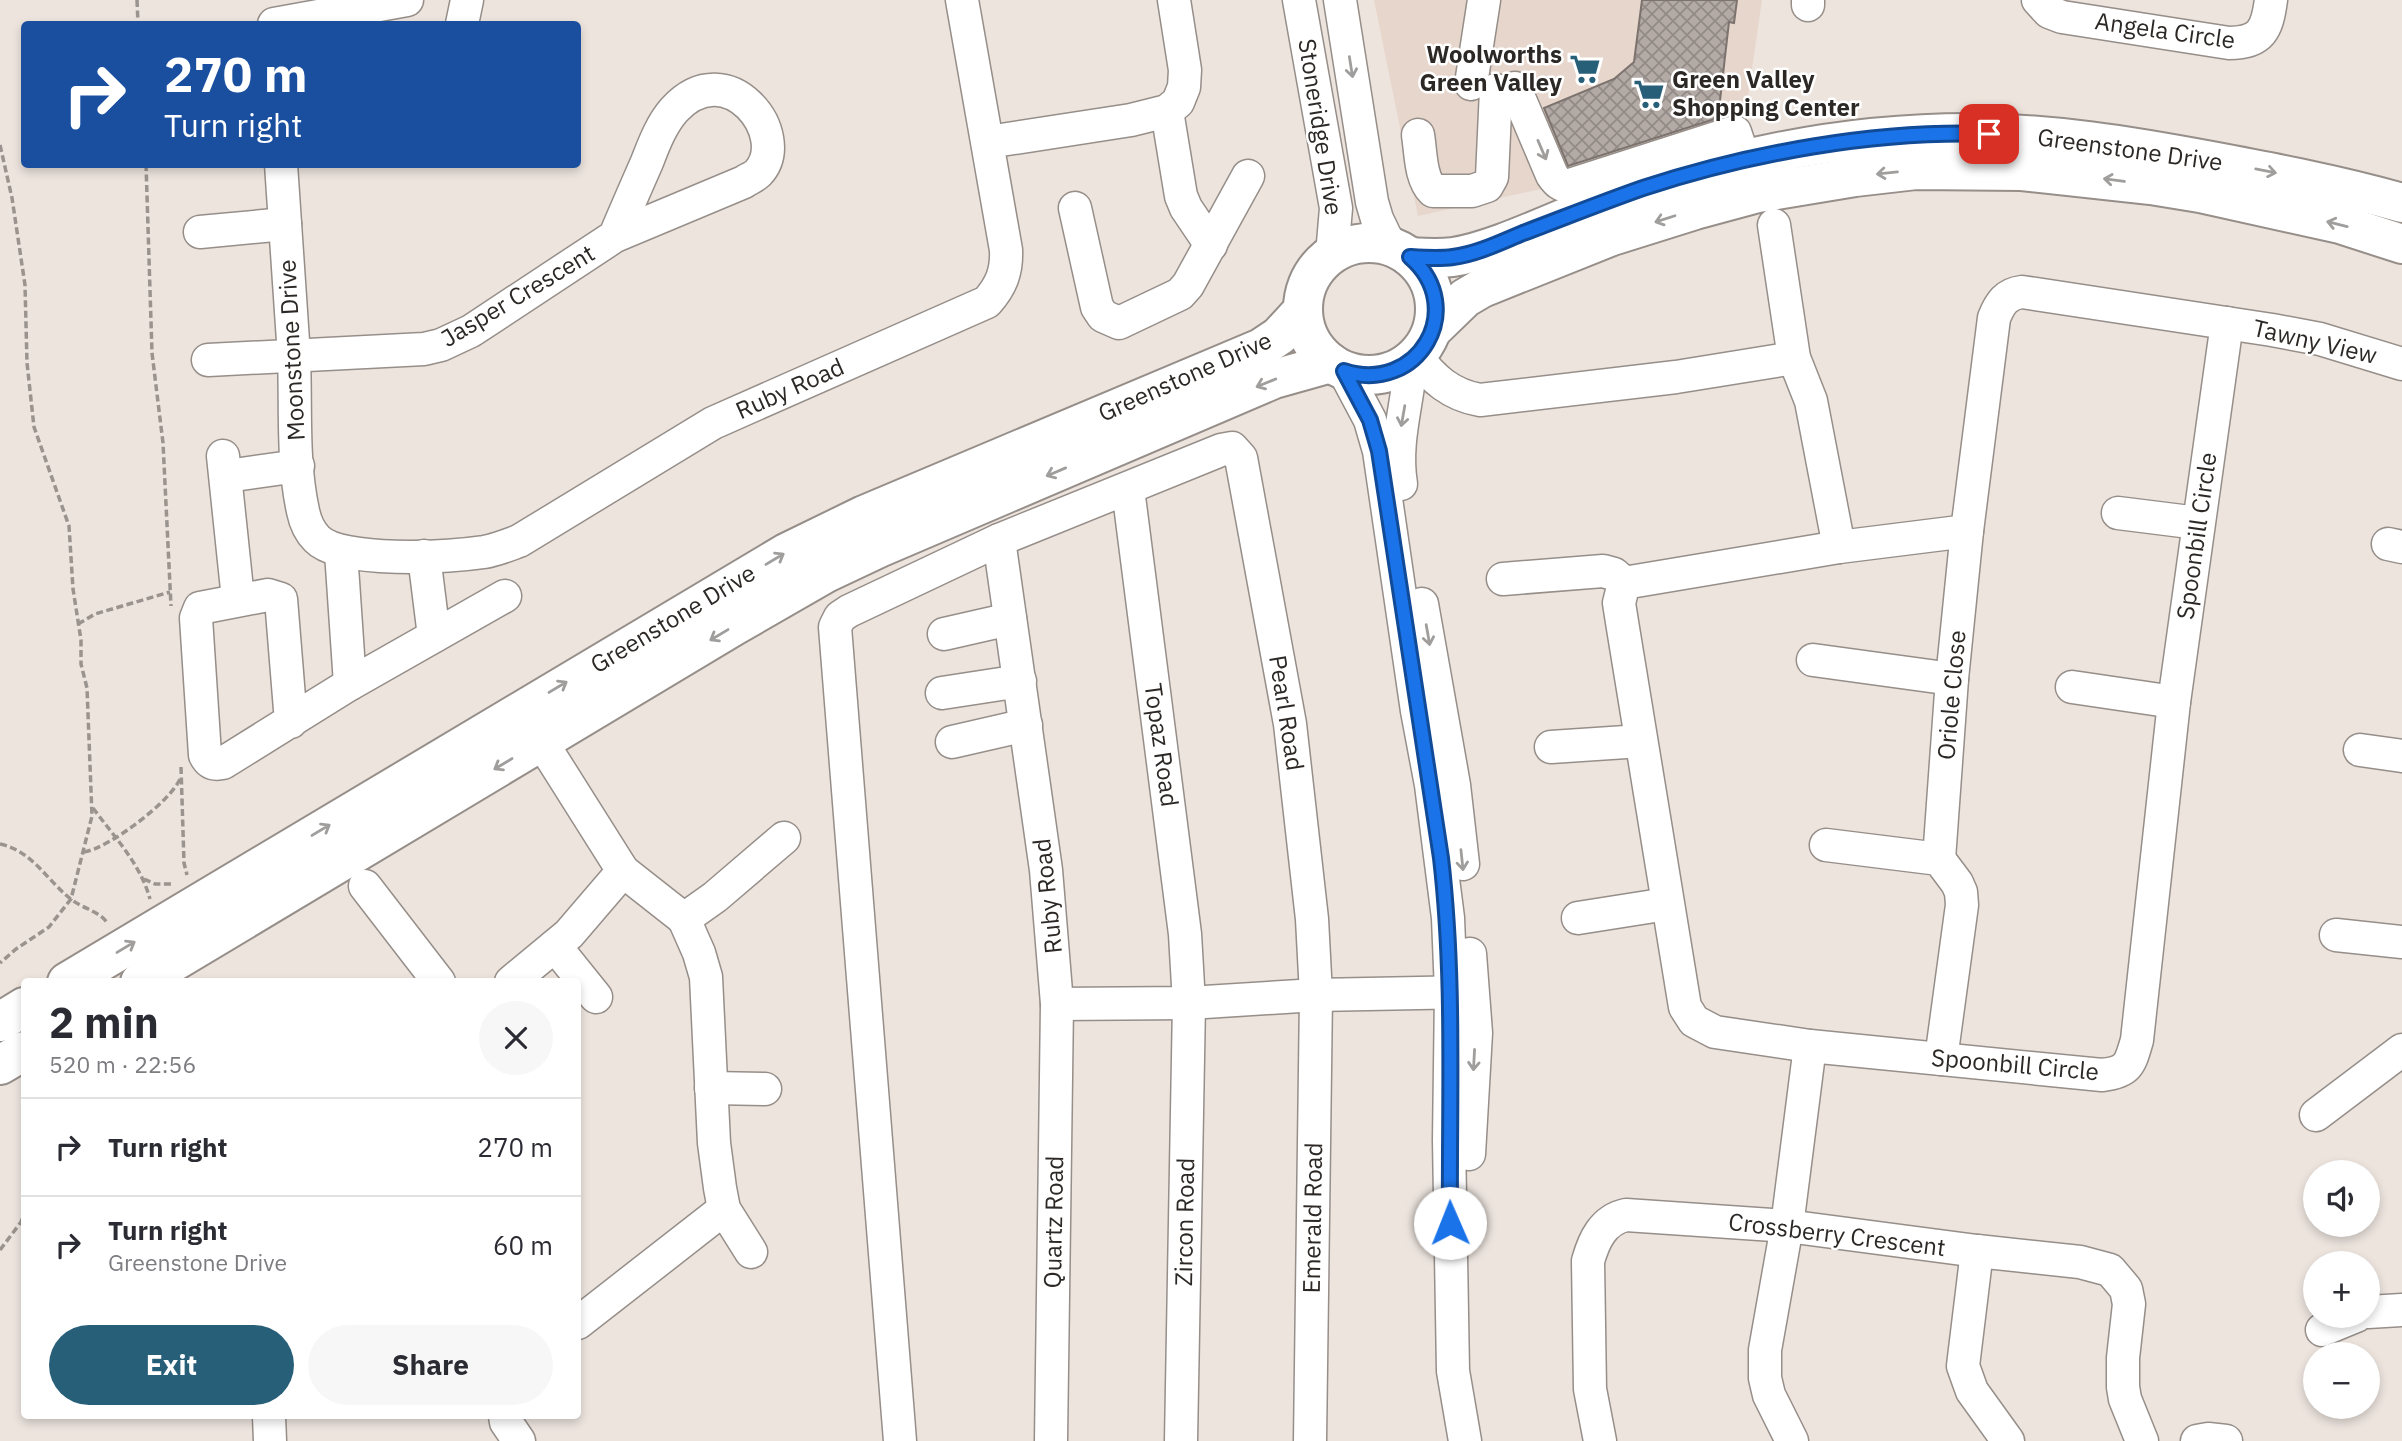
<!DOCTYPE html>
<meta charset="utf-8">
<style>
:root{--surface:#fff;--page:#f7f7f7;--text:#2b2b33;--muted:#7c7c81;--line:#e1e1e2;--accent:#275e78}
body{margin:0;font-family:"IBM Plex Sans",sans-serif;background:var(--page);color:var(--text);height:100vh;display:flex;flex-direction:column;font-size:26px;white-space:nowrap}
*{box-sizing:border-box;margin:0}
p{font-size:23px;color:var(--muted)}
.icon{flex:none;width:38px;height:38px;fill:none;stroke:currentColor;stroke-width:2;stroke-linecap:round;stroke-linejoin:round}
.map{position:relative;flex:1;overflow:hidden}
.side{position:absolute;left:21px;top:978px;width:560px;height:441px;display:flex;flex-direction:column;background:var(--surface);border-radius:7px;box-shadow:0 4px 10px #0003}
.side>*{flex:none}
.top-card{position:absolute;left:21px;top:21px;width:560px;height:147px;border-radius:7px;box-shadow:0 4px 10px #0003;background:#1a4fa0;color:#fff;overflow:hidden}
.buttons{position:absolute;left:2303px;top:1160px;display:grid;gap:14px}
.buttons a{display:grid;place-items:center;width:77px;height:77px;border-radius:50%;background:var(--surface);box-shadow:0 4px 10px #0003;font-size:35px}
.pin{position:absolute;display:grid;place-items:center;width:60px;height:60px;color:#fff;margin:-30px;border-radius:14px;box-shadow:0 4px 10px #0006}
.me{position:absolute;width:77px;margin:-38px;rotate:359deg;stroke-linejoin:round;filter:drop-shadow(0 0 5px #0008)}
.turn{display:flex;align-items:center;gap:24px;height:147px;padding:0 28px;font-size:32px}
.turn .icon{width:91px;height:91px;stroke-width:2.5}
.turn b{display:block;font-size:49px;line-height:60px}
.round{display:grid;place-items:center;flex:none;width:74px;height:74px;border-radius:37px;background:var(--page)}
.headline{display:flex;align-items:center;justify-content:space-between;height:119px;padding:0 28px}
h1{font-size:42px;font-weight:800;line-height:52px}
.cta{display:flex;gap:14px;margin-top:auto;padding:14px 28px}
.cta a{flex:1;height:80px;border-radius:42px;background:var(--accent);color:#fff;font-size:28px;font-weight:800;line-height:80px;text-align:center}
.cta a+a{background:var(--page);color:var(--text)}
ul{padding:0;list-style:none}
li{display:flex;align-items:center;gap:21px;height:98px;padding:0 28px;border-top:2px solid var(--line)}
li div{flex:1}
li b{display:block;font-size:26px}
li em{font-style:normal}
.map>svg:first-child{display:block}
</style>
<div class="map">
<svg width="2402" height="1441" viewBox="0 0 2402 1441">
<defs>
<pattern id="building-cross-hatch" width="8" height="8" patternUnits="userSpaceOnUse" patternTransform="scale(1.75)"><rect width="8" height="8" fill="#b3aaa5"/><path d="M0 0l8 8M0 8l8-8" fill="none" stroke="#928a86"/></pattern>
</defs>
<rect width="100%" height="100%" fill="#ede4de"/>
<polygon fill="#e7d6cc" points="1374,0 1762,0 1741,145 1418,216"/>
<polygon fill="url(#building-cross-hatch)" stroke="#7c736e" stroke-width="2" points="1642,0 1737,0 1734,23 1729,22 1718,118 1568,166 1544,108 1614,79 1634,62"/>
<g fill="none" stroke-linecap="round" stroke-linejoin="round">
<g stroke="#968e89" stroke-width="35">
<g id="minor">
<polyline points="1299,0 1336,208 1332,255"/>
<polyline points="1340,0 1372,202 1377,219 1390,246"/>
<path d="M2038 0 2049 12 2062 17 2229 43C2261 43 2267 30 2271 0"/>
<polyline points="1808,5 1808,0"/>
<polyline points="274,24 407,0"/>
<polyline points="462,24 467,0"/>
<polyline points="1471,84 1484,0"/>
<path d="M1515 88 1552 175C1557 182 1561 187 1570 185L1735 132 1744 159"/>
<polyline points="1167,111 1181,196 1186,208 1211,245"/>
<path d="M1418 135C1421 153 1420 178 1433 191H1472L1487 186 1492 177 1496 90"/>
<polyline points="988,142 1131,120 1167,111 1178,102 1184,87 1185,70 1174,0"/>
<path d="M281 164C285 228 290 292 294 356 296 407 292 461 303 511 305 521 310 532 317 539 341 564 449 557 484 552 496 550 508 545 519 541L713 423 987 302C1001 286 1007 272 1006 250L962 0"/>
<polyline points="1075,208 1097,307 1103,316 1119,323 1180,294 1188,285 1248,176"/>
<polyline points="1774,225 1794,358 1811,401 1839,547"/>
<polyline points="200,232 285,224"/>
<path d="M1416 356C1433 379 1451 395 1480 400L1676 377 1794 358"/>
<path d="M208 360 424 349 441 345 471 331 615 236 744 182C748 179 754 177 758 173 793 136 728 51 674 110 661 125 654 144 647 162 636 187 625 212 615 236"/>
<polyline points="1344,371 1370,420 1379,451 1417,711 1431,785 1448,918 1451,992 1449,1140 1453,1371 1465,1441"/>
<polyline points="223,456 238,599"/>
<polyline points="227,476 298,466"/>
<path d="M1401 484C1394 442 1408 403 1411 361"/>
<polyline points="1128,489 1185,934 1189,1003 1181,1441"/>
<polyline points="2118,513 2198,523"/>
<path d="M1967 531 1839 547 1624 583 1619 603 1622 622 1685 1007 1694 1021 1715 1032 1810 1046 2102 1075C2129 1072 2130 1064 2137 1040L2174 702 2227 323"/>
<polyline points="999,540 1046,870 1057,1004 1051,1441"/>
<polyline points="2388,544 2402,547"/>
<polyline points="341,552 350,684"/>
<polyline points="424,556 434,636"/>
<polyline points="1503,579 1603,571 1614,574 1624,583"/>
<polyline points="1422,604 1454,785 1463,864"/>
<polyline points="944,634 1010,619"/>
<polyline points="1813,660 1952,679"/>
<polyline points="2072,687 2174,702"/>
<polyline points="942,693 1020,681"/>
<path d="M291 722 281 599 268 595 200 608 196 618 205 755C209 763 214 765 223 763L350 684 505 596"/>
<polyline points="529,722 623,871 684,919"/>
<polyline points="952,742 1026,725"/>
<polyline points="1551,747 1641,741"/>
<polyline points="2360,750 2402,756"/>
<polyline points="1826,845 1939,859 1957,883 1961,892 1962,905 1941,1059"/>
<path d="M1939 859 1952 679 1967 531 1994 318C2000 303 2006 294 2022 292L2272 330 2320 339 2402 364"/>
<polyline points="365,886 439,982"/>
<polyline points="1578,918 1667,904"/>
<polyline points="2336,935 2402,942"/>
<polyline points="555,946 596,997"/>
<polyline points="511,982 569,934 623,871"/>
<polyline points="1057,1004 1189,1003 1316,995 1471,992"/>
<polyline points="711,1088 765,1089"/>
<polyline points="2316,1115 2402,1050"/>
<polyline points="1469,1154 1476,1033 1470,954"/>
<polyline points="1977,1251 1963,1366 1972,1391 2008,1441"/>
<polyline points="751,1252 724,1209 720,1188 714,1143 706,977 699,953 684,919 715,897 784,838"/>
<polyline points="2368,1312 2402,1310"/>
<polyline points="578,1323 724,1209"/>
<polyline points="2322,1330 2356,1316"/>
<polyline points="269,1416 270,1441"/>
<polyline points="505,1416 506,1422 519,1441"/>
<polyline points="900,1441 835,627 840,617 849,611 999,540 1221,450 1232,448 1241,458 1290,724 1312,919 1316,995 1310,1441"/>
<path d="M1600 1441 1590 1389 1588 1261C1594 1240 1603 1220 1626 1215L1787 1226 1977 1251 2080 1262 2110 1270 2126 1289 2129 1304 2123 1358V1387L2125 1399 2142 1441"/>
<polyline points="1792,1441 1769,1395 1765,1378 1765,1350 1787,1226 1810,1046"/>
<polyline points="2197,1441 2208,1439 2226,1441"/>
</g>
</g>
<g stroke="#968e89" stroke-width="42">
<g id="major">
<circle cx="1369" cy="309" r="66"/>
<path d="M1410 257C1425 258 1438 259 1453 257 1493 251 1548 224 1587 209 1630 192 1673 178 1718 166 1798 145 1886 133 1969 133 2051 133 2131 146 2211 161 2275 173 2339 185 2402 203"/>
<polyline points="1433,329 1465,298 1482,288 1612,236 1695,210 1758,193 1855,177 1916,170 2022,171 2151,185 2200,193 2340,224 2402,244"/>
<polyline points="67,982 786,553 864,515 1261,348 1279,336 1303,310"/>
<polyline points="140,982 734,626 826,573 879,548 1274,379 1331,363"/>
<polyline points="0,1022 24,1007"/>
<polyline points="0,1065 24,1051"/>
</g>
</g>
<g stroke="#9a938e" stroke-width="3.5" stroke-dasharray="7 3.5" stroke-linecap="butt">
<polyline points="137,0 138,24"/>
<polyline points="0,145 12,198 25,285 27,363 34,427 69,526 73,589 81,640 81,664 87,688 92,816 71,899 49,927 16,949 0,963"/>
<polyline points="146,164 152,353 163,443 171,606"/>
<polyline points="78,624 95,614 170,592"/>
<polyline points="181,767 184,863 187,875"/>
<path d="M93 808C115 838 140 863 150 899"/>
<path d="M0 844C33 851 47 881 72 900 84 909 101 912 108 924"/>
<path d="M84 852C109 848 170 802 180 779"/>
<polyline points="144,879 155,884 172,884"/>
<polyline points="0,1250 21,1222 24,1214"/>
</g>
<use href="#minor" stroke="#fff" stroke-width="32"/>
<use href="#major" stroke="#fff" stroke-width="38"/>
</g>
<defs><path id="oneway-shaft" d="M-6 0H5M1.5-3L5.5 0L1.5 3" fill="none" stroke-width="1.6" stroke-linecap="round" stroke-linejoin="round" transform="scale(1.75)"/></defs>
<g stroke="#a09e9d">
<use href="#oneway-shaft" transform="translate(1351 67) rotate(81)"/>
<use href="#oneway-shaft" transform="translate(1542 150) rotate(67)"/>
<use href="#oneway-shaft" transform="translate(2266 171) rotate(11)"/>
<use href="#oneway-shaft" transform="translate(1887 173) rotate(174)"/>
<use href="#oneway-shaft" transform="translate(2114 180) rotate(-172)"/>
<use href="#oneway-shaft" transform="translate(1665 219) rotate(162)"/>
<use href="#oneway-shaft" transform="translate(2337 224) rotate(-166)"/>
<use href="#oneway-shaft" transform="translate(1266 383) rotate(158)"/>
<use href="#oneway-shaft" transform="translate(1403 416) rotate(100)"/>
<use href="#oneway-shaft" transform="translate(1056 472) rotate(157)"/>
<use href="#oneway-shaft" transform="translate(775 559) rotate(-31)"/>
<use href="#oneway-shaft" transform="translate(719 635) rotate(149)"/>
<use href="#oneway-shaft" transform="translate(1428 635) rotate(80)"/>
<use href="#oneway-shaft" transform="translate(558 687) rotate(-31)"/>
<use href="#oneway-shaft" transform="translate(503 764) rotate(149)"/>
<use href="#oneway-shaft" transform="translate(321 830) rotate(-31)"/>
<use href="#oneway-shaft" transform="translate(1462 860) rotate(84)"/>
<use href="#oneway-shaft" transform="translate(126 947) rotate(-31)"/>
<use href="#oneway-shaft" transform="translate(1474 1060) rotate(93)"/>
</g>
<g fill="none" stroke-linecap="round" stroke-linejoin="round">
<g stroke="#114b97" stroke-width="18">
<path id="route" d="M1450 1223C1449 1100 1455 979 1441 858L1379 451 1370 420 1344 371C1418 395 1469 308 1410 257 1425 258 1439 259 1453 257 1477 254 1501 242 1523 233 1563 218 1603 202 1643 188 1750 153 1876 130 1989 134"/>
</g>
<use href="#route" stroke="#1a73e8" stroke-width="12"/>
</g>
<defs>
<g id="supermarket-bare" transform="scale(2.415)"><path d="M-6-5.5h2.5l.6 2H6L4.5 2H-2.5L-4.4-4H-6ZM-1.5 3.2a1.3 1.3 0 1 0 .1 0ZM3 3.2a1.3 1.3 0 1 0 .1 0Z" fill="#275e78" stroke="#fff" stroke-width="2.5" paint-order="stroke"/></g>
</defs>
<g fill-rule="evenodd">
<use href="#supermarket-bare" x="1585" y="69"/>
<use href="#supermarket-bare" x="1649" y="94"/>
</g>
<g text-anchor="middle" stroke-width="5" stroke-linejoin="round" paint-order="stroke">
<g font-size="24" fill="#2c2826" stroke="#fff">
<text transform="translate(2165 31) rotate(8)" y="8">Angela Circle</text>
<text transform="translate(1320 127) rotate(81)" y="8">Stoneridge Drive</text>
<text transform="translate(2130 150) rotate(8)" y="8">Greenstone Drive</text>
<text transform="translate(518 296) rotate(-31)" y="8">Jasper Crescent</text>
<text transform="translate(2315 342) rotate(13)" y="8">Tawny View</text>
<text transform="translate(292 350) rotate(-93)" y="8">Moonstone Drive</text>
<text transform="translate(1185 377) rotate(-24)" y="8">Greenstone Drive</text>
<text transform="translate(790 389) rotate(-24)" y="8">Ruby Road</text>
<text transform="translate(2197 536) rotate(-82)" y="8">Spoonbill Circle</text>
<text transform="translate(673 619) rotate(-31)" y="8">Greenstone Drive</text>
<text transform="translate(1952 695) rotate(-85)" y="8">Oriole Close</text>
<text transform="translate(1286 713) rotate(81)" y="8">Pearl Road</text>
<text transform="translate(1161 745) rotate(82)" y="8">Topaz Road</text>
<text transform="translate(1048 896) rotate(-96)" y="8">Ruby Road</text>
<text transform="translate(2015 1065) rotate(5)" y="8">Spoonbill Circle</text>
<text transform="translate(1313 1218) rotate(-89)" y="8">Emerald Road</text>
<text transform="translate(1054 1222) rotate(-89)" y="8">Quartz Road</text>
<text transform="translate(1185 1222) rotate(-89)" y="8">Zircon Road</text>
<text transform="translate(1837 1235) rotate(7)" y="8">Crossberry Crescent</text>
</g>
<g font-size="24" font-weight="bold" fill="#2c2826" stroke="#fff" text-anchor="end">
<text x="1562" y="63">Woolworths<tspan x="1562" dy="28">Green Valley</tspan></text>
<text x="1672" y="88" text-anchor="start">Green Valley<tspan x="1672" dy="28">Shopping Center</tspan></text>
</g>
</g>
</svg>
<div class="buttons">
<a><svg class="icon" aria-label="sound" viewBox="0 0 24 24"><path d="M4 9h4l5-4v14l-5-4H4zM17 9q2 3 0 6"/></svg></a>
<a>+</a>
<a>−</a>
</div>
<div class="pin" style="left:1989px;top:134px;background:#d93025"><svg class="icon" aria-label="arrive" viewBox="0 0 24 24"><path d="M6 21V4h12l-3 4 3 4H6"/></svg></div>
<svg class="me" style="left:1450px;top:1223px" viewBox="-20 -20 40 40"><circle r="19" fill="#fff"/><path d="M0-13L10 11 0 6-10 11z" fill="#1a73e8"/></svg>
<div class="top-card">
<div class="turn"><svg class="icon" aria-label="right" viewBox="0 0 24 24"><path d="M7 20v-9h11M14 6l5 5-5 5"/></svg><div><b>270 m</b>Turn right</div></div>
</div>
<section class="side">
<div class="headline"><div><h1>2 min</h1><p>520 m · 22:56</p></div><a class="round"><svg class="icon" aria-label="close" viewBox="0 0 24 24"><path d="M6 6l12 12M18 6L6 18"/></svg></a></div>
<ul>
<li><svg class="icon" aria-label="right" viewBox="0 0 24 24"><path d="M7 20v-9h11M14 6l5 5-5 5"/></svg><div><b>Turn right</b></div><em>270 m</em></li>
<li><svg class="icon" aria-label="right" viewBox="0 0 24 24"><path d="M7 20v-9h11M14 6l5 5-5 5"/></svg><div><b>Turn right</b><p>Greenstone Drive</p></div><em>60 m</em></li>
</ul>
<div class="cta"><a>Exit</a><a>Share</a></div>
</section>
</div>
